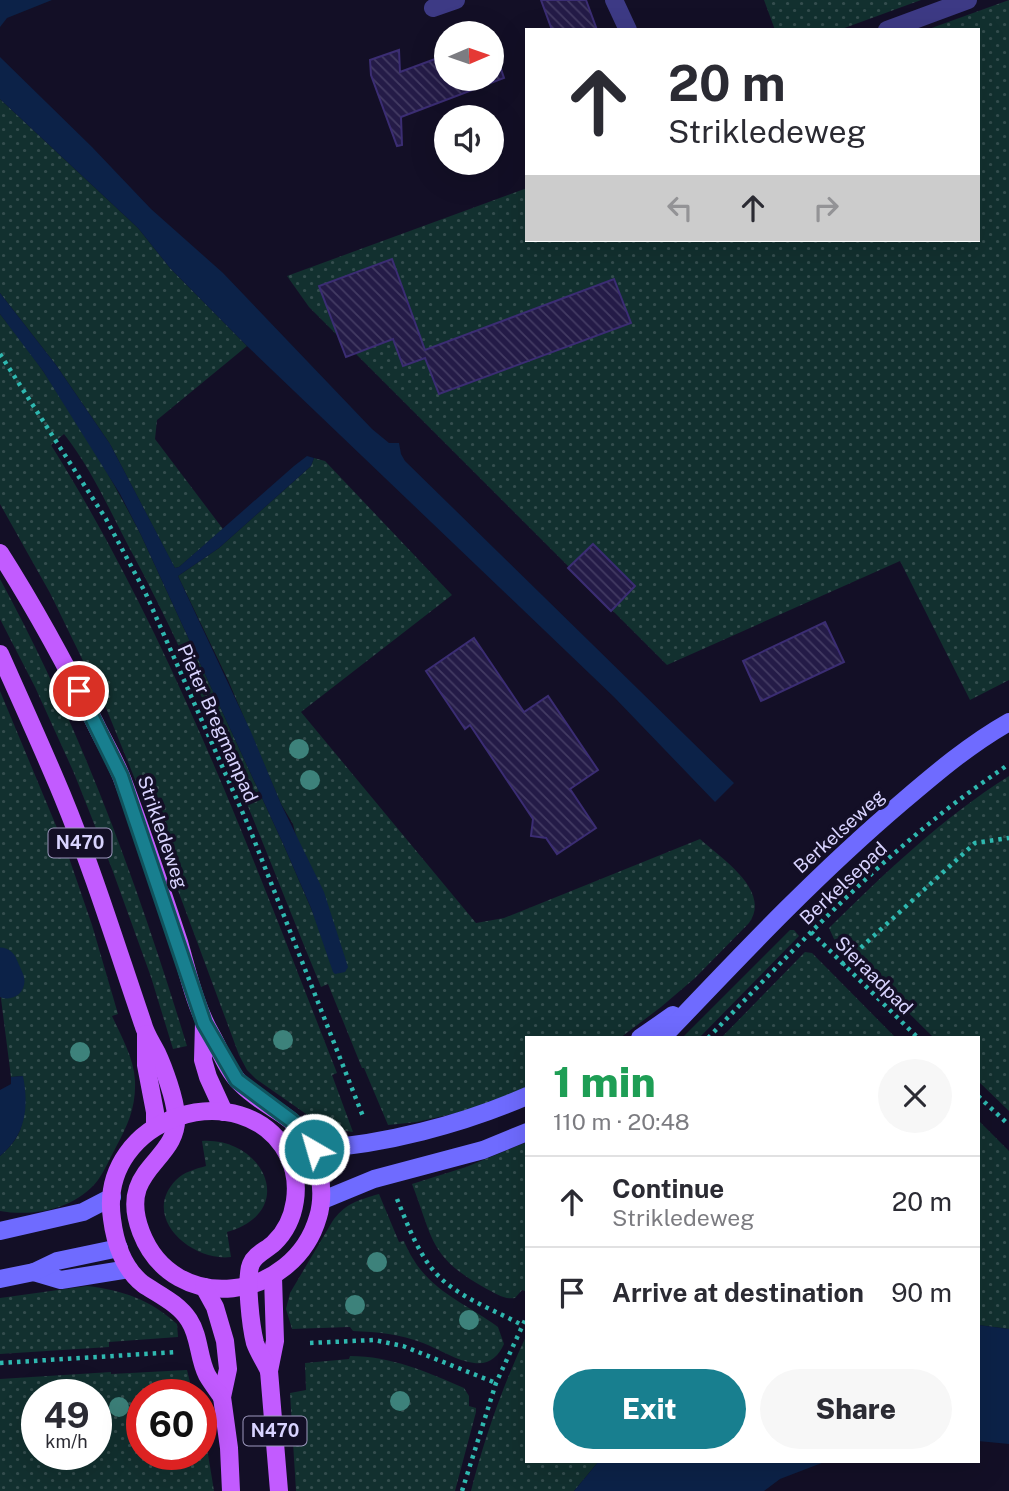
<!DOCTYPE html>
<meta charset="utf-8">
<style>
:root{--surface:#fff;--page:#f7f7f7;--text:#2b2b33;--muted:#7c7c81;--line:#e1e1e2;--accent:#187f8f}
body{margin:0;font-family:"Public Sans",sans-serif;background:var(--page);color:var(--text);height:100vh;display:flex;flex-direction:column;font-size:26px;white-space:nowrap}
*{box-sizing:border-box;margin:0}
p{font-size:23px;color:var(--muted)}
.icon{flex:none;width:38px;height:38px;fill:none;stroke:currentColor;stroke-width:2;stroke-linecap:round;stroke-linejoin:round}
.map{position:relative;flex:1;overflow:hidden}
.side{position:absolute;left:525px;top:1036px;width:455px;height:427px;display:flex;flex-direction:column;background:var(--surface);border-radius:0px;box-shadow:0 7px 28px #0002}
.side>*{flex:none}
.top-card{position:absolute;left:525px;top:28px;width:455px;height:214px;border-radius:0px;box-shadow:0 7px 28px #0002;background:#fff;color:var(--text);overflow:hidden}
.needle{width:46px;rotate:88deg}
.tools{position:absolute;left:434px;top:21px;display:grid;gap:14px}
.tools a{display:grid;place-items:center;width:70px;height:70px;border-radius:50%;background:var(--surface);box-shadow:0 7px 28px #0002;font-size:35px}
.speed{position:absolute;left:21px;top:1379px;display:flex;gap:14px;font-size:35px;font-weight:700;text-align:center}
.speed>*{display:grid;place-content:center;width:91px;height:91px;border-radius:50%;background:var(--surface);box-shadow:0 7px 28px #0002;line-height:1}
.speed small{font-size:18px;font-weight:400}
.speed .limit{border:10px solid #d22;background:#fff;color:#111}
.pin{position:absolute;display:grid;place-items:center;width:60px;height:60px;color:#fff;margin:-30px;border:4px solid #fff;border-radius:50%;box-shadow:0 2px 7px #0007}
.me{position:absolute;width:77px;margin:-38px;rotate:322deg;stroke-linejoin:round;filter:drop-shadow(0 0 5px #0008)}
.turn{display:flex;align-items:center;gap:24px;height:147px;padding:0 28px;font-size:32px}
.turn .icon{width:91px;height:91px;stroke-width:2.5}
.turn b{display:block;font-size:49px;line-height:60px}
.lanes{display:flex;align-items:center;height:66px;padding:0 28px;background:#0003;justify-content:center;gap:35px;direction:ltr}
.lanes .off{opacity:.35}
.round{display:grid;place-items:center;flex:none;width:74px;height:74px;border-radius:37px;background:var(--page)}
.overview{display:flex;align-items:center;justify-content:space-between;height:119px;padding:0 28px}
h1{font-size:42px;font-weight:800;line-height:52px;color:#1e9e55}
.primary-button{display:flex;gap:14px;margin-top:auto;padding:14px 28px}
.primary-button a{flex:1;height:80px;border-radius:42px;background:var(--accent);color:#fff;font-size:28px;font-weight:800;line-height:80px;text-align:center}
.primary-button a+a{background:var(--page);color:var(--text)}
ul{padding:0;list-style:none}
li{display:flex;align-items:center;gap:21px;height:91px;padding:0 28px;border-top:2px solid var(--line)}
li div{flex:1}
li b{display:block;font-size:26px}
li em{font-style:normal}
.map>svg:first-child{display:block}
</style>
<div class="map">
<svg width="1009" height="1491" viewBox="0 0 1009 1491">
<defs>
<pattern id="green-dots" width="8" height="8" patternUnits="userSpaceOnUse" patternTransform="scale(1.75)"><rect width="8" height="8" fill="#12302f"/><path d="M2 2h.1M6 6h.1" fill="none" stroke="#344d4e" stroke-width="1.8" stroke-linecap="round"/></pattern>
<pattern id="building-back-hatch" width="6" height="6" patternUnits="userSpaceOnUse" patternTransform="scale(1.75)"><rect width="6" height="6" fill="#241b47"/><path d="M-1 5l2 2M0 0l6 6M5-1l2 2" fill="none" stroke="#433b63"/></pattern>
</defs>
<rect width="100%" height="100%" fill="#130f26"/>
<g fill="url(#green-dots)" fill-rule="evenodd">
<polygon points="764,0 921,0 839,30 775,30"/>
<polygon points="1009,0 1009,680 970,700 900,561 667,665 309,307 287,276 527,188 527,240 978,240 978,30 926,30"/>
<polygon points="0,99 138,228 170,268 247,346 157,420 155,439 223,529 179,567 175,568 172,563 110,444 56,365 0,293"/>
<path d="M0 314C55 381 101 458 141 535L285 848 319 927 293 824 281 804 228 680 178 576 219 548 311 466 314 458 325 461 452 595 301 712 476 923 504 918 700 839C722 859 772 891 749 923L695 978 661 1007 620 1038H527V1089L465 1111 417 1122 388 1125 364 1068H362L328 984 321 987C260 839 206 690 130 549 110 511 91 468 64 434L51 445C173 640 253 859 337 1073L332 1075 353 1132 338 1130 319 1123 256 1079 247 1070 239 1055 156 831 106 708 50 593 0 504Z"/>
<path d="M0 579C81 728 138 885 187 1046L173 1049 151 977 112 869 74 773 35 687 0 619Z"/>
<path d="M0 691 67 852 92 925 118 1014 112 1016C121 1036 134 1058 135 1081 136 1107 128 1125 116 1147 110 1158 105 1170 98 1180 76 1209 34 1217 0 1211V1156C30 1131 23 1111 23 1076L11 1077 0 991Z"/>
<path d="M1009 776V1111L978 1081V1038H934L834 939 829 928C885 873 942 818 1009 776Z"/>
<polygon points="790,930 794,930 799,936 699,1038 682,1038"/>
<polygon points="805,952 812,953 896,1038 721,1038"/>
<polygon points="978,1120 1009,1151 1009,1329 978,1325"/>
<path d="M202 1141C264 1137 299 1212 227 1232L231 1257C191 1262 140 1217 176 1180 184 1172 195 1169 206 1166Z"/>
<path d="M527 1142V1292L522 1290 515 1298C504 1300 495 1293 485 1288 429 1257 433 1238 412 1184L466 1167Z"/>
<path d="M379 1194 399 1242 404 1241C424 1290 460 1299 498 1327L504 1344C498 1357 489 1365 474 1363 457 1361 439 1349 423 1343 400 1334 377 1332 353 1331L350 1327 292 1329 286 1309 290 1293 332 1222C344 1204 358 1200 379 1194Z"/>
<path d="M87 1286C122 1290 151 1300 177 1324L178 1337 109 1342V1347L0 1354V1298Z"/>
<path d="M527 1334V1461H599L574 1491H471C485 1436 503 1385 527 1334Z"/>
<path d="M350 1356C391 1356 427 1372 464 1388L469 1396V1406L476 1408V1412L455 1491H296L290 1393 306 1390 305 1363 349 1359Z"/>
<path d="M187 1370 193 1395H142V1454H201V1411L214 1491H0V1379L111 1372V1374ZM37 1395H96V1454H37Z"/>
</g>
<g fill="#0c2248">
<polygon points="0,0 52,0 7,18 0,27"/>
<polygon points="0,57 92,147 151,209 223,273 372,429 389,443 399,443 401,454 405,461 734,783 715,802 614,697 247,346 170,268 138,228 0,99"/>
<polygon points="0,293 56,365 110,444 175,568 179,567 294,466 307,456 314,458 311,466 219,548 178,576 251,732 281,804 324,892 348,967 345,972 335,974 333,972 311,908 285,848 141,535 120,494 43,371 0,314"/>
<path d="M23 1076C29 1107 26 1135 0 1156V1090L11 1084V1077Z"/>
<polygon points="978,1325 1009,1329 1009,1444 978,1441"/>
<polygon points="599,1461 827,1461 780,1479 764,1491 574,1491"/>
</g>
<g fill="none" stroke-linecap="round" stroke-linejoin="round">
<polyline stroke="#0c2248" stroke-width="35" points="0,965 7,981"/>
</g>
<g fill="url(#building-back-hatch)" stroke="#3b2d73" stroke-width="2">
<polygon points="541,0 586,0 597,30 552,30"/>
<polygon points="492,43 504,78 401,117 402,145 397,146 371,75 370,60 399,50 400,72 446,55 446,79 492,79"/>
<polygon points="392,259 425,350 614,279 631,323 439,394 425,358 403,366 393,339 346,357 319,286"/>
<polygon points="593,544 635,586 611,611 568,568"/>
<polygon points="825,622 844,662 761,701 743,661"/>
<polygon points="474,638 524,712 548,696 598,770 570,789 596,828 557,854 546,838 531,836 533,819 470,725 465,729 426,671"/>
</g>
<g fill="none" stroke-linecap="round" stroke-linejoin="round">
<g stroke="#2fb8b0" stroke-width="4.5" stroke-dasharray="3.5 5" stroke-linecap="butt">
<polyline points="0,354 106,519 145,592 249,827 364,1119"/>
<polyline points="811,932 918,1038"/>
<polyline points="842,965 975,843 1009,838"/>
<path d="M708 1038C782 962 854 884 936 818 959 799 985 781 1009 764"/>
<polyline points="978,1096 1009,1125"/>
<path d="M397 1199C410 1230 422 1266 450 1286 471 1302 498 1312 522 1325"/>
<polyline points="310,1343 374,1340 403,1346 496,1383"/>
<polyline points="0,1363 177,1352"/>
<polyline points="462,1491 496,1383 527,1316"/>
</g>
<g stroke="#3d3a85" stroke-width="18">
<polyline points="614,0 628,30"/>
<polyline points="433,8 456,0"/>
<polyline points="887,30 968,0"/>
</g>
<g stroke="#6f6bff" stroke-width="18">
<polyline points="640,1038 673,1015"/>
<path d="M662 1038C740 956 816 875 902 802 936 773 970 744 1009 722"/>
<path d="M314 1149C383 1145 463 1124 527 1096"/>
<polyline points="323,1200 374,1179 483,1150 527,1132"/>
<polyline points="0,1231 83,1212 112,1197"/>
<polyline points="34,1272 61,1280 129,1269"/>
<polyline points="0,1279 34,1272 57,1261 119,1248"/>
</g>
<g stroke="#c25bff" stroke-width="18">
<path d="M0 553C35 608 66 665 95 723 104 742 116 761 123 781 143 834 161 888 179 942 188 973 195 1006 211 1034 220 1050 227 1070 240 1083 272 1116 308 1114 319 1169 322 1186 323 1201 318 1217 294 1301 174 1318 141 1232 116 1167 180 1162 176 1115 175 1099 164 1068 157 1053 152 1043 146 1035 143 1024 117 948 93 870 62 795 42 747 21 701 0 654"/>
<polyline points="204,1023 203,1060 208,1077 224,1112"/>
<polyline points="146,1034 146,1065 155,1112 155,1126"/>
<polyline points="273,1277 275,1341 269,1371 279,1491"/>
<polyline points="204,1287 215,1307 225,1341 228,1369 222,1397 229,1448 231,1491"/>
<path d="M222 1397C217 1390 211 1382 207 1375 198 1357 200 1337 189 1320 178 1303 159 1295 143 1284 124 1269 115 1243 112 1219 97 1116 244 1071 288 1155 302 1183 297 1221 274 1243 267 1250 255 1254 251 1264 245 1278 251 1327 255 1343 258 1352 265 1362 269 1371"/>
</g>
</g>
<g fill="#3d827b">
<circle cx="299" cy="749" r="10"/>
<circle cx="310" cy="780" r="10"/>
<circle cx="283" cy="1040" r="10"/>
<circle cx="80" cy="1052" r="10"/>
<circle cx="377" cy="1262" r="10"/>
<circle cx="355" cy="1305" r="10"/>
<circle cx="469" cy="1320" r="10"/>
<circle cx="400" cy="1401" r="10"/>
<circle cx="119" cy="1407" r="10"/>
</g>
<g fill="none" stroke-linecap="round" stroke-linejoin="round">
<g stroke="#10535d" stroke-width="18">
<polyline id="route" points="79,691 121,776 204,1023 237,1080 292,1121 304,1133 314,1149"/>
</g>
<use href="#route" stroke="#187f8f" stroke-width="12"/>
</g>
<g text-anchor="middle" stroke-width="7" stroke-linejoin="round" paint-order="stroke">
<g fill="#130f26" stroke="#9e99be" stroke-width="2">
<rect x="48.5" y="828.5" width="63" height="29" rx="5"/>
<rect x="243.5" y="1416.5" width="63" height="29" rx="5"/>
</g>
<g font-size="18" font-weight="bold" fill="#d9d4ff">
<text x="80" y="849">N470</text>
<text x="275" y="1437">N470</text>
</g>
<g font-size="19" fill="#d9d4ff" stroke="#130f26">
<text transform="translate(218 723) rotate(66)" y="7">Pieter Bregmanpad</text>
<text transform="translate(839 831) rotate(-42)" y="7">Berkelseweg</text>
<text transform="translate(163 832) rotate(71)" y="7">Strikledeweg</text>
<text transform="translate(843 883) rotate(-43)" y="7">Berkelsepad</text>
<text transform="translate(874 975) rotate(45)" y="7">Sieraadpad</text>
</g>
</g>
</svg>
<div class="tools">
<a><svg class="needle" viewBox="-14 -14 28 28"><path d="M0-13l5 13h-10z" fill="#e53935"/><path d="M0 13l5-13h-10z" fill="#7c7c81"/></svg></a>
<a><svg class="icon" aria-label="sound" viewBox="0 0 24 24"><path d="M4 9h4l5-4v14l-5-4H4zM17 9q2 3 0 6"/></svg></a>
</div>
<div class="speed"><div>49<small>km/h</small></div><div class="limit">60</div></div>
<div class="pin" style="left:79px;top:691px;background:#d93025"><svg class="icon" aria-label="arrive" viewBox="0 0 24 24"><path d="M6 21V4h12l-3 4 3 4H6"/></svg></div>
<svg class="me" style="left:314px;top:1149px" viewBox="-20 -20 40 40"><circle r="17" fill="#187f8f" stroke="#fff" stroke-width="3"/><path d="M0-11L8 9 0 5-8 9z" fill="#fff"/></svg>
<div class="top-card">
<div class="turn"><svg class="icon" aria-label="ahead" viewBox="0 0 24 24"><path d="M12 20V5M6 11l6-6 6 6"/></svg><div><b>20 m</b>Strikledeweg</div></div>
<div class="lanes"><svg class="icon off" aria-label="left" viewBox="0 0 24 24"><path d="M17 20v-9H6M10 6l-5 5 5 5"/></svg><svg class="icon" aria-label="ahead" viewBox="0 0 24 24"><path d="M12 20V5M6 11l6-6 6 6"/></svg><svg class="icon off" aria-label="right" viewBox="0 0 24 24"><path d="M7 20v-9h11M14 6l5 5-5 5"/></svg></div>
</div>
<section class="side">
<div class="overview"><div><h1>1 min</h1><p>110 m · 20:48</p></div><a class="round"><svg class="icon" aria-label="close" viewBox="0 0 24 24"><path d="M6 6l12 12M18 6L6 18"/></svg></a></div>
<ul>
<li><svg class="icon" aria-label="ahead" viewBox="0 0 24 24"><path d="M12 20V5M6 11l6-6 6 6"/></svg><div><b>Continue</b><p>Strikledeweg</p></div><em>20 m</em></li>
<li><svg class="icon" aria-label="arrive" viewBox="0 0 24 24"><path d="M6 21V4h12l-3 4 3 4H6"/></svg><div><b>Arrive at destination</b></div><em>90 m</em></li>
</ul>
<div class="primary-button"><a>Exit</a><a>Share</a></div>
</section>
</div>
